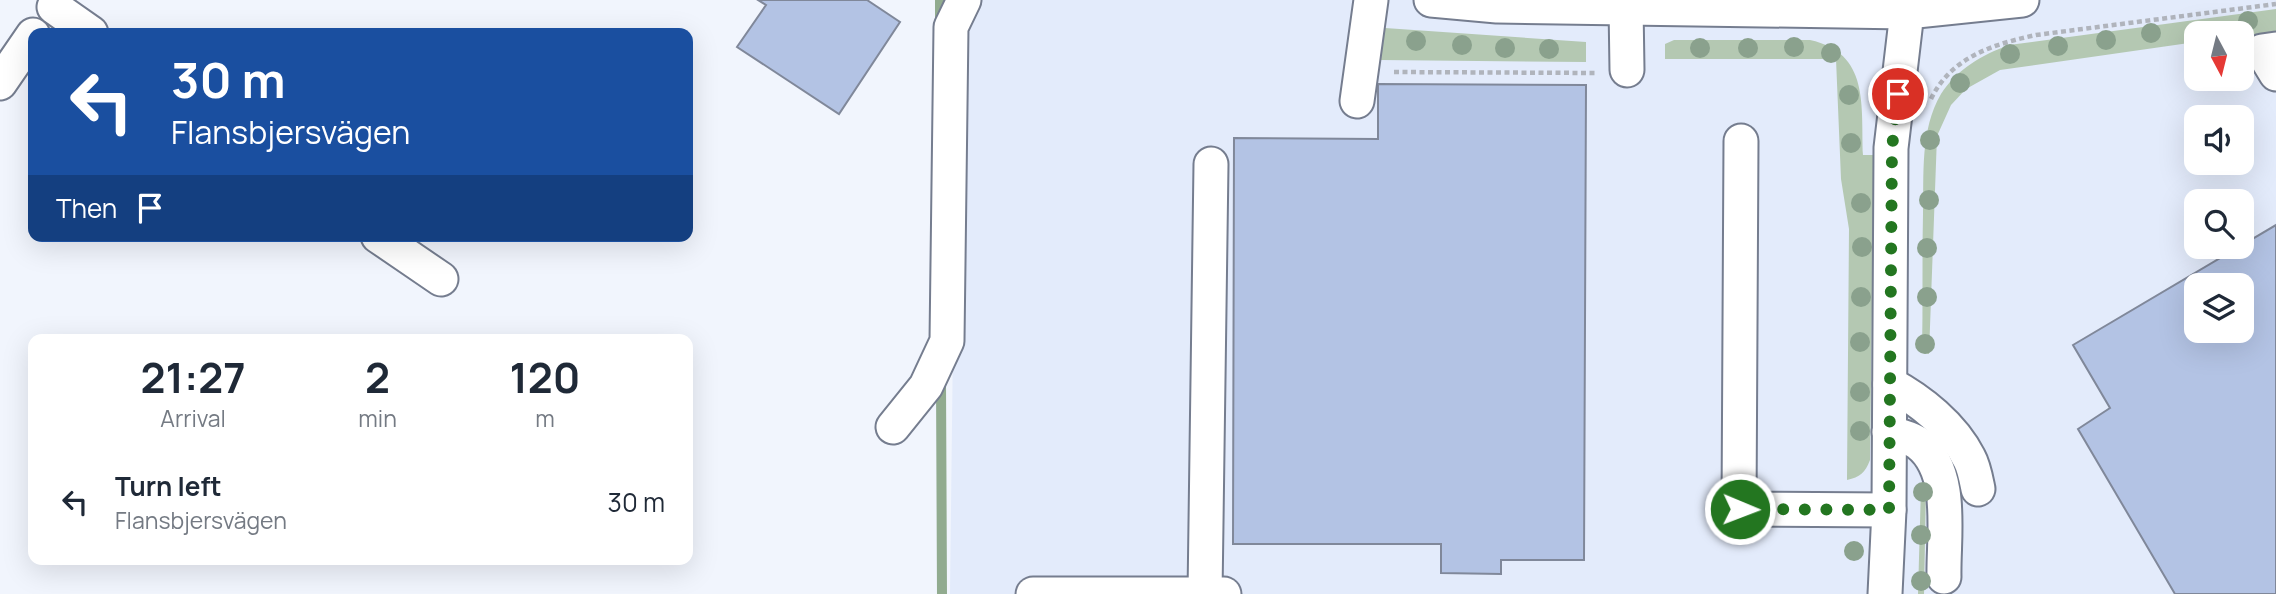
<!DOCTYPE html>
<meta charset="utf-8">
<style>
:root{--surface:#fff;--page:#f2f2f3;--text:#1f2937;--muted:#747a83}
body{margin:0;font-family:Manrope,sans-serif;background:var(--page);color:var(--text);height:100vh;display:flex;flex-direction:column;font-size:26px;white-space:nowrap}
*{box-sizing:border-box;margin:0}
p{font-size:23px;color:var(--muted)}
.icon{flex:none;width:38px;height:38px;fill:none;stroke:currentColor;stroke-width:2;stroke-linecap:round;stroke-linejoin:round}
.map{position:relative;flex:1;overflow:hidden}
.drawer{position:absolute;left:28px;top:334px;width:665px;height:231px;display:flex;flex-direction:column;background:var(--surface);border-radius:14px;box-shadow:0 7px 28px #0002}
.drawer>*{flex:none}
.guide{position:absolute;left:28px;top:28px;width:665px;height:214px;border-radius:14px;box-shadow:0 7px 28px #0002;background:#1a4fa0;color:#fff;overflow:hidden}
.needle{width:46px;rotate:173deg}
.tools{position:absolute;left:2184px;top:21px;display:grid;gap:14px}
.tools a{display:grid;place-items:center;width:70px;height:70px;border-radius:14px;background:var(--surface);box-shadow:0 7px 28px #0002;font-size:35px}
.pin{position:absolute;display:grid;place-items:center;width:60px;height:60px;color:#fff;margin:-30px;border:4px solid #fff;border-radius:50%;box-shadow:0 2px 7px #0007}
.me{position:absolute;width:77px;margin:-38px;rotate:91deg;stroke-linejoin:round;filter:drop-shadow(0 0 5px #0008)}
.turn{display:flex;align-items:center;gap:24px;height:147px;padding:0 28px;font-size:32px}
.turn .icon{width:91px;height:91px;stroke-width:2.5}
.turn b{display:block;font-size:49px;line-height:60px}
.then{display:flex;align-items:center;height:66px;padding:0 28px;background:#0003;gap:14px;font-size:26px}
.eta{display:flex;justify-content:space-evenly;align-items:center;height:119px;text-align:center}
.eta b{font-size:42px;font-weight:700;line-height:49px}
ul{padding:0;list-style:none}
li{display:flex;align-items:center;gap:21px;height:98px;padding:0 28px}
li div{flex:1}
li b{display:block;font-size:26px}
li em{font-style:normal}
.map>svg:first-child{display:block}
</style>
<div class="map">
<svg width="2276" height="594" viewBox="0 0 2276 594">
<rect width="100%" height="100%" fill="#f1f5fd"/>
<path fill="#e3ebfb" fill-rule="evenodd" d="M957 0H2276V594H950ZM2196 33H2242V79H2196ZM2196 117H2242V163H2196ZM2196 201H2242V247H2196ZM2196 285H2242V331H2196Z"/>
<g fill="#b4c8b2">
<path d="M2276 9V31L2242 36V33H2196V42L2000 70 1966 89 1951 105 1937 136 1929 354 1922 353C1923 307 1922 260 1923 214 1924 174 1920 130 1941 94 1957 69 1982 55 2009 45Z"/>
<polygon points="1385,28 1586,42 1586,62 1380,60"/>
<path d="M1674 40H1810C1870 53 1861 106 1863 155H1874L1870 460C1865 473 1860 477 1847 480L1849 229 1841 179 1836 59H1665V44Z"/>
<polygon points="1921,487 1926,487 1924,594 1918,594"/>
</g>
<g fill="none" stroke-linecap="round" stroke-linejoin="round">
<g stroke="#91ab8f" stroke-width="10">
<polyline points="940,0 940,23"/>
<polyline points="941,381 942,594"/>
</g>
</g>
<g fill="#b3c3e4" stroke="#80889a" stroke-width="2" fill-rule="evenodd">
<polygon points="758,0 867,0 900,22 839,114 737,47 766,5"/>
<polygon points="1378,84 1586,85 1584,560 1501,560 1501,574 1441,573 1441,544 1233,544 1234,138 1378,139"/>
<path d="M2276 225V594H2175L2078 429 2110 408 2073 345ZM2196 285H2242V331H2196Z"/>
</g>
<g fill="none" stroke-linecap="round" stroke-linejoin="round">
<g stroke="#757d8f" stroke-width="37">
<g id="minor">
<polyline points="1431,0 1497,6 1907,12"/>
<polyline points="1626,6 1627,70"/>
<polyline points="54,7 91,33"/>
<polyline points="2276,49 2262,51 2276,74"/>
<polyline points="0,83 33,35"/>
<polyline points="1357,101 1371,0"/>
<polyline points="1741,141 1739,509 1889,510"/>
<polyline points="378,236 441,279"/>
<path d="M1890 384C1920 400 1953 426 1969 458 1974 467 1976 479 1978 489"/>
<polyline points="893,427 926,386 947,341 951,27 964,0"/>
<path d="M1889 432C1899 436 1912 438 1919 444 1955 472 1943 537 1944 577"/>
<polyline points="1033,594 1224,594"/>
<polyline points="1205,594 1211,164"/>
<polyline points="1885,594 1889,510 1891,148 1907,12 2022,0"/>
</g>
</g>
<g stroke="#b0b4bc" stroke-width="4.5" stroke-dasharray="5 3.5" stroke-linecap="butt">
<polyline points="1394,72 1595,73"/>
<path d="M1931 99C1951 57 1994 44 2036 35L2276 4"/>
</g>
<use href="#minor" stroke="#fff" stroke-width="33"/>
</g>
<g fill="#8aa18d">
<circle cx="2248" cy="21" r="10"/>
<circle cx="2151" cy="33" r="10"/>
<circle cx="2106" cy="40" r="10"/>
<circle cx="1416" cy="41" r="10"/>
<circle cx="1462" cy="45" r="10"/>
<circle cx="2058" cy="46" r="10"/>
<circle cx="1794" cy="47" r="10"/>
<circle cx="1505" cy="48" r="10"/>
<circle cx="1700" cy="48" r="10"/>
<circle cx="1748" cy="48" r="10"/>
<circle cx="1549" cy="49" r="10"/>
<circle cx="1831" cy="53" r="10"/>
<circle cx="2010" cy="54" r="10"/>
<circle cx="1960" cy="83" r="10"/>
<circle cx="1849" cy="95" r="10"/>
<circle cx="1930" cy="140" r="10"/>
<circle cx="1851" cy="143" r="10"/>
<circle cx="1929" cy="200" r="10"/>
<circle cx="1861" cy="203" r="10"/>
<circle cx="1862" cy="247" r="10"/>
<circle cx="1927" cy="248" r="10"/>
<circle cx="1861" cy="297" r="10"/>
<circle cx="1927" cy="297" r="10"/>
<circle cx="1860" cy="342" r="10"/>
<circle cx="1925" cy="344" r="10"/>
<circle cx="1860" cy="392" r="10"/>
<circle cx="1860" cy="431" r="10"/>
<circle cx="1923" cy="492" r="10"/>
<circle cx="1921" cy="535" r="10"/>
<circle cx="1854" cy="551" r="10"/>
<circle cx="1921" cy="581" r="10"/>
</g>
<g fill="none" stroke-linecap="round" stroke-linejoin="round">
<polyline stroke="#237620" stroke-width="12" stroke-dasharray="0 21.6" points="1740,509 1889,510 1892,148 1898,94"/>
</g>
</svg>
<div class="tools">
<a><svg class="needle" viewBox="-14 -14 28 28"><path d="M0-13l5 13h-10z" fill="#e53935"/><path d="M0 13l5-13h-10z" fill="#747a83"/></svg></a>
<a><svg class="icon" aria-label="sound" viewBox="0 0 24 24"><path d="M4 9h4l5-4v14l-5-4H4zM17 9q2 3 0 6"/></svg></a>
<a><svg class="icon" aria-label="search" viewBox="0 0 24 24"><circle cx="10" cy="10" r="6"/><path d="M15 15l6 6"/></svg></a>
<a><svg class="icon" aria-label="layers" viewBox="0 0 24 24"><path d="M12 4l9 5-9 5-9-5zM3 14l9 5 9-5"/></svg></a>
</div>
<div class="pin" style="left:1898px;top:94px;background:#d93025"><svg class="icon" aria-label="arrive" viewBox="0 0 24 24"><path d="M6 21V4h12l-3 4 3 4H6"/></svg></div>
<svg class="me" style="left:1740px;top:509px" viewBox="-20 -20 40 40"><circle r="17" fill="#237620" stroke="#fff" stroke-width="3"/><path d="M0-11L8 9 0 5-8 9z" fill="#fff"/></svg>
<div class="guide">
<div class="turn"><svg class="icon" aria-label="left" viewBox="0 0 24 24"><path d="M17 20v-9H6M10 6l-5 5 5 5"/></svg><div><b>30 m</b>Flansbjersvägen</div></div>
<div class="then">Then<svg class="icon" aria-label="arrive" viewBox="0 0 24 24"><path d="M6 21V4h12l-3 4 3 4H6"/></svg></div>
</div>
<section class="drawer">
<div class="eta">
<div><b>21:27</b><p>Arrival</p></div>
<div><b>2</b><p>min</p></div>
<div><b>120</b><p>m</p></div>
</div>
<ul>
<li><svg class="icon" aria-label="left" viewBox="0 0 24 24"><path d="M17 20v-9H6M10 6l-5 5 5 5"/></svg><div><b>Turn left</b><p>Flansbjersvägen</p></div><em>30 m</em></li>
</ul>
</section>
</div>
